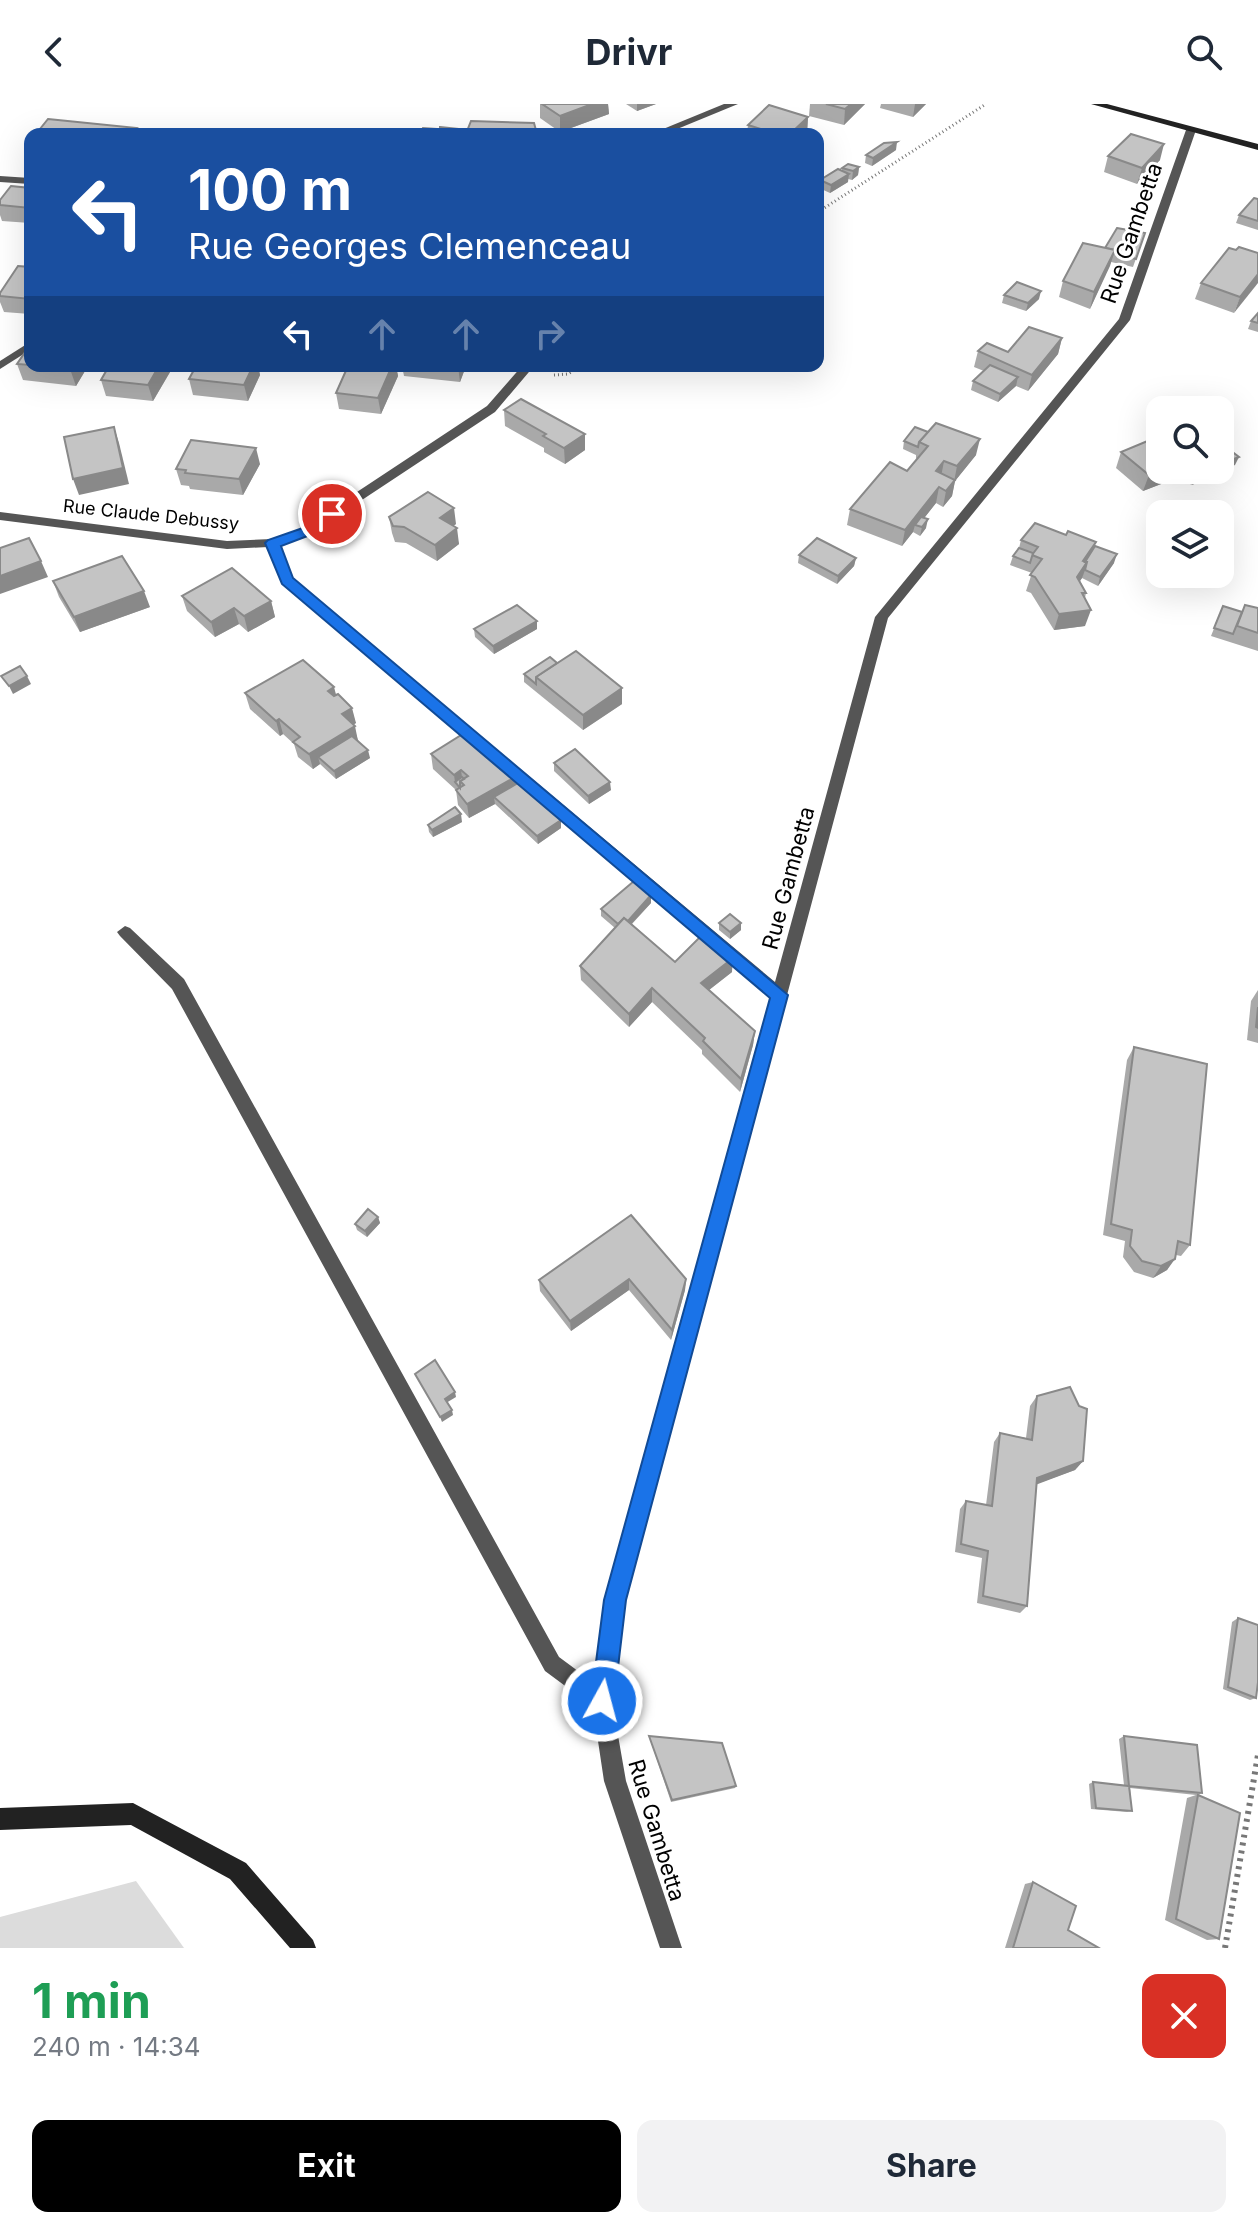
<!DOCTYPE html>
<meta charset="utf-8">
<style>
:root{--surface:#fff;--page:#f2f2f3;--text:#1f2937;--muted:#747a83;--accent:#000}
body{margin:0;font-family:Inter,sans-serif;background:var(--page);color:var(--text);height:100vh;display:flex;flex-direction:column;font-size:30px;white-space:nowrap}
*{box-sizing:border-box;margin:0}
p{font-size:26px;color:var(--muted)}
.icon{flex:none;width:44px;height:44px;fill:none;stroke:currentColor;stroke-width:2;stroke-linecap:round;stroke-linejoin:round}
.map{position:relative;height:1844px;overflow:hidden}
.sheet{display:flex;flex-direction:column;background:var(--surface);flex:1}
.sheet>*{flex:none}
.guide{position:absolute;left:24px;top:24px;width:800px;height:244px;border-radius:16px;box-shadow:0 8px 32px #0002;background:#1a4fa0;color:#fff;overflow:hidden}
.fabs{position:absolute;left:1146px;top:292px;display:grid;gap:16px}
.fabs a{display:grid;place-items:center;width:88px;height:88px;border-radius:16px;background:var(--surface);box-shadow:0 8px 32px #0002;font-size:40px}
.pin{position:absolute;display:grid;place-items:center;width:68px;height:68px;color:#fff;margin:-34px;border:4px solid #fff;border-radius:50%;box-shadow:0 2px 8px #0007}
.me{position:absolute;width:88px;margin:-44px;rotate:7deg;stroke-linejoin:round;filter:drop-shadow(0 0 6px #0008)}
.turn{display:flex;align-items:center;gap:28px;height:168px;padding:0 32px;font-size:36px}
.turn .icon{width:104px;height:104px;stroke-width:2.5}
.turn b{display:block;font-size:56px;line-height:68px}
.lanes{display:flex;align-items:center;height:76px;padding:0 32px;background:#0003;justify-content:center;gap:40px;direction:ltr}
.lanes .off{opacity:.35}
.round{display:grid;place-items:center;flex:none;width:84px;height:84px;border-radius:16px;background:var(--page)}
.summary{display:flex;align-items:center;justify-content:space-between;height:136px;padding:0 32px}
h1{font-size:48px;font-weight:700;line-height:60px;color:#1e9e55}
.button{display:flex;gap:16px;margin-top:auto;padding:16px 32px}
.button a{flex:1;height:92px;border-radius:16px;background:var(--accent);color:#fff;font-size:32px;font-weight:700;line-height:92px;text-align:center}
.button a+a{background:var(--page);color:var(--text)}
header{display:flex;justify-content:space-between;align-items:center;height:104px;padding:0 32px;background:var(--surface);font-size:36px;font-weight:700}
.map>svg:first-child{display:block}
</style>
<header><svg class="icon" aria-label="back" viewBox="0 0 24 24"><path d="M15 5l-7 7 7 7"/></svg>Drivr<svg class="icon" aria-label="search" viewBox="0 0 24 24"><circle cx="10" cy="10" r="6"/><path d="M15 15l6 6"/></svg></header>
<div class="map">
<svg width="1258" height="1844" viewBox="0 0 1258 1844">
<rect width="100%" height="100%" fill="#fff"/>
<polygon fill="#dcdcdc" points="136,1777 184,1844 0,1844 0,1813"/>
<g fill="none" stroke-linecap="round" stroke-linejoin="round">
<g stroke="#777" stroke-width="3" stroke-dasharray="1 3" stroke-linecap="butt">
<polyline points="818,108 986,0"/>
<polyline points="554,271 568,270 580,262"/>
</g>
<polyline stroke="#777" stroke-width="6" stroke-dasharray="3 5" stroke-linecap="butt" points="1225,1844 1258,1651"/>
<polygon fill="#555" fill-rule="evenodd" points="125,822 130,824 184,875 559,1553 609,1590 612,1597 609,1604 602,1607 595,1604 545,1567 172,885 120,832 117,828"/>
<g fill="#555" fill-rule="evenodd">
<polygon points="724,0 738,0 665,30 651,30"/>
<polygon points="1191,23 1196,26 1130,216 888,514 625,1496 612,1597 626,1677 682,1844 660,1844 604,1677 592,1597 605,1496 771,893 282,480 268,443 227,445 0,416 0,408 227,437 272,435 301,425 487,302 522,262 534,262 495,308 309,431 280,441 293,475 775,878 875,513 1119,215 1186,26"/>
<polygon points="0,72 30,74 30,80 0,78"/>
<polygon points="30,238 30,246 0,265 0,257"/>
</g>
<g fill="#222" fill-rule="evenodd">
<polygon points="1091,0 1107,0 1258,40 1258,46"/>
<polygon points="133,1699 246,1759 313,1836 316,1844 290,1844 230,1775 131,1721 0,1726 0,1704"/>
</g>
</g>
<g fill="#a9a9a9">
<polygon points="540,0 608,0 609,10 560,28 540,14"/>
<polygon points="626,0 656,0 637,7"/>
<polygon points="810,0 865,0 844,21 809,12"/>
<polygon points="881,0 926,0 913,13 880,4"/>
<polygon points="808,13 807,29 805,30 747,30 748,21"/>
<polygon points="896,46 872,62 865,59 866,51"/>
<polygon points="1108,52 1160,56 1137,80 1104,68"/>
<polygon points="859,63 858,71 852,76 848,75 848,78 830,89 819,84 820,76 842,67 842,64"/>
<polygon points="30,84 30,119 2,117 0,111 0,96"/>
<polygon points="1258,95 1258,126 1236,119 1239,111"/>
<polygon points="1145,129 1133,163 1111,158 1090,205 1059,193 1063,177 1105,144"/>
<polygon points="1236,146 1258,149 1234,209 1195,195 1201,179"/>
<polygon points="30,163 30,210 4,208 0,198 0,189"/>
<polygon points="1004,191 1039,195 1026,207 1002,199"/>
<polygon points="1258,209 1258,228 1248,225 1251,217"/>
<polygon points="1062,234 1058,250 1028,287 1016,282 998,298 971,286 973,277 984,267 974,263 978,247 1008,248"/>
<polygon points="30,241 30,262 88,262 76,282 23,276 17,260"/>
<polygon points="109,262 168,262 170,268 153,297 106,292 101,276"/>
<polygon points="196,262 258,262 260,271 248,297 193,291 189,275"/>
<polygon points="348,262 396,262 398,272 381,310 339,305 336,289"/>
<polygon points="402,262 466,262 460,278 404,272"/>
<polygon points="504,306 585,330 585,346 565,360 544,348 544,344 505,322"/>
<polygon points="915,323 976,351 955,377 952,392 943,403 936,399 924,414 926,424 920,432 913,428 902,442 847,421 850,405 907,367 917,355 916,354 916,351 903,345 904,337"/>
<polygon points="1160,325 1160,366 1214,366 1199,372 1193,381 1174,375 1143,387 1116,364 1121,348 1153,339 1157,326"/>
<polygon points="260,360 243,391 190,385 189,382 181,381 176,365"/>
<polygon points="389,413 456,420 453,422 459,440 437,457 406,439 395,438 392,429"/>
<polygon points="1066,431 1096,438 1094,443 1114,459 1098,482 1082,474 1080,477 1086,489 1085,494 1085,522 1054,526 1031,489 1026,487 1032,469 1010,461 1013,452 1019,444 1021,436"/>
<polygon points="799,451 856,454 854,462 837,480 798,459"/>
<polygon points="53,477 150,503 80,528 59,493"/>
<polygon points="182,492 271,497 275,513 248,528 239,520 215,533 187,507"/>
<polygon points="1223,502 1242,508 1258,504 1258,547 1211,532"/>
<polygon points="537,517 537,525 494,550 475,533 474,525"/>
<polygon points="557,559 622,600 583,626 524,578 524,570"/>
<polygon points="245,589 336,591 356,619 353,621 358,636 370,654 336,675 320,660 313,665 298,653 294,640 283,630 280,632 250,605"/>
<polygon points="431,650 518,679 561,724 538,740 495,700 469,714 458,701 456,686 433,665"/>
<polygon points="554,659 611,686 589,700 554,667"/>
<polygon points="462,718 433,733 429,728 428,721"/>
<polygon points="651,799 632,820 675,858 732,868 709,886 755,927 753,941 740,988 702,950 702,946 652,898 629,923 581,876 580,862 615,824 601,812 601,805"/>
<polygon points="719,819 741,826 730,835 719,826"/>
<polygon points="1258,886 1258,939 1247,936 1251,897"/>
<polygon points="1134,943 1190,1141 1181,1152 1176,1151 1167,1166 1153,1174 1134,1168 1123,1153 1125,1137 1103,1131 1127,956"/>
<polygon points="631,1111 686,1175 685,1186 671,1236 629,1186 571,1227 540,1187 539,1176"/>
<polygon points="378,1113 380,1119 367,1133 357,1126 355,1120"/>
<polygon points="1037,1292 1083,1357 1075,1366 1036,1380 1027,1502 1020,1509 977,1499 982,1454 955,1448 960,1405 966,1397 986,1401 994,1338 1000,1329 1026,1334 1030,1302"/>
<polygon points="1238,1514 1256,1594 1250,1596 1223,1585 1232,1518"/>
<polygon points="649,1632 736,1682 735,1684 671,1698"/>
<polygon points="1124,1632 1202,1689 1198,1691 1219,1835 1207,1836 1165,1816 1187,1694 1196,1691 1130,1684 1132,1707 1127,1708 1091,1705 1089,1680 1093,1678 1124,1681 1119,1635"/>
<polygon points="1033,1778 1068,1826 1099,1844 1005,1844 1025,1780"/>
</g>
<g fill="#898989">
<polygon points="592,0 608,0 609,10 560,28 560,12"/>
<polygon points="637,0 656,0 637,7"/>
<polygon points="851,0 865,0 844,21 845,5"/>
<polygon points="915,0 926,0 913,13"/>
<polygon points="808,13 807,29 805,30 790,30"/>
<polygon points="897,38 896,46 872,62 873,54"/>
<polygon points="1164,40 1160,56 1137,80 1142,64"/>
<polygon points="859,63 858,71 852,76 853,67"/>
<polygon points="849,70 848,78 830,89 831,81"/>
<polygon points="1115,146 1110,162 1090,205 1094,188"/>
<polygon points="1258,170 1258,179 1234,209 1240,193"/>
<polygon points="1041,187 1039,195 1026,207 1028,199"/>
<polygon points="1062,234 1058,250 1028,287 1032,271"/>
<polygon points="73,262 88,262 76,282 70,265"/>
<polygon points="159,262 168,262 170,268 153,297 148,281"/>
<polygon points="253,262 258,262 260,271 248,297 244,281"/>
<polygon points="392,262 396,262 398,272 381,310 378,294"/>
<polygon points="458,262 466,262 460,278"/>
<polygon points="1018,273 1016,282 998,298 1000,290"/>
<polygon points="114,323 119,339 129,380 79,391 73,375"/>
<polygon points="585,330 585,346 565,360 564,344"/>
<polygon points="980,335 976,351 955,377 952,392 943,403 946,387 954,378 957,362"/>
<polygon points="256,344 260,360 243,391 239,375"/>
<polygon points="1239,353 1235,361 1218,369 1220,366 1221,360"/>
<polygon points="944,357 941,373 936,367"/>
<polygon points="1162,366 1177,366 1174,375 1143,387 1149,371"/>
<polygon points="1199,366 1214,366 1199,372 1193,381"/>
<polygon points="939,383 936,399 918,422 915,421 913,428 902,442 905,426"/>
<polygon points="454,404 456,420 442,430 440,414"/>
<polygon points="928,415 926,424 920,432 922,423"/>
<polygon points="457,424 459,440 437,457 435,441"/>
<polygon points="1096,438 1082,474 1072,488 1083,457"/>
<polygon points="1117,450 1114,459 1098,482 1100,473"/>
<polygon points="856,454 854,462 837,480 838,472"/>
<polygon points="41,457 48,473 0,490 0,472"/>
<polygon points="144,487 150,503 80,528 74,513"/>
<polygon points="271,497 275,513 248,528 244,512"/>
<polygon points="234,504 239,520 215,533 211,518"/>
<polygon points="1091,506 1085,522 1054,526 1059,510"/>
<polygon points="537,517 537,525 494,550 493,542"/>
<polygon points="27,572 31,580 13,590 9,582"/>
<polygon points="334,583 338,598 328,587"/>
<polygon points="622,584 622,600 583,626 583,611"/>
<polygon points="352,604 356,619 345,625 342,610"/>
<polygon points="279,615 283,630 280,632 276,617"/>
<polygon points="355,622 358,637 318,653 320,660 313,665 309,650"/>
<polygon points="368,646 370,654 336,675 334,667"/>
<polygon points="461,666 463,680 460,677 455,678 454,671"/>
<polygon points="517,672 519,687 494,693 495,700 469,714 467,700"/>
<polygon points="610,678 611,686 589,700 588,692"/>
<polygon points="461,710 462,718 433,733 432,726"/>
<polygon points="561,716 561,724 538,740 537,732"/>
<polygon points="651,791 651,799 622,830 622,823"/>
<polygon points="741,819 741,826 730,835 730,828"/>
<polygon points="733,854 732,868 700,893 701,879"/>
<polygon points="652,884 652,898 629,923 629,910"/>
<polygon points="755,927 753,941 740,988 741,975"/>
<polygon points="378,1113 380,1119 367,1133 365,1127"/>
<polygon points="1175,1155 1167,1166 1153,1174 1161,1162"/>
<polygon points="629,1175 629,1186 571,1227 570,1217"/>
<polygon points="686,1175 685,1186 671,1236 672,1226"/>
<polygon points="455,1288 456,1293 446,1299 445,1295"/>
<polygon points="452,1306 453,1311 442,1318 440,1313"/>
<polygon points="1083,1357 1075,1366 1030,1383 1037,1374"/>
</g>
<g fill="#c4c4c4" stroke="#898989" stroke-width="2">
<polygon points="542,0 592,0 560,12"/>
<polygon points="826,0 851,0 845,5"/>
<polygon points="769,1 808,13 790,30 777,30 748,21"/>
<polygon points="48,15 137,24 133,30 36,30"/>
<polygon points="471,17 534,19 537,30 420,30 423,24 467,27"/>
<polygon points="440,23 459,25 458,26 440,25"/>
<polygon points="185,26 229,30 183,30"/>
<polygon points="713,26 725,30 709,30"/>
<polygon points="1131,30 1164,40 1142,64 1108,52"/>
<polygon points="897,38 873,54 866,51 884,39"/>
<polygon points="848,60 859,63 853,67 842,64"/>
<polygon points="838,65 849,70 831,81 820,76"/>
<polygon points="11,82 30,84 30,104 0,101 0,96"/>
<polygon points="1254,94 1258,95 1258,117 1239,111"/>
<polygon points="1117,124 1145,129 1136,155 1113,149 1115,146 1105,144"/>
<polygon points="1083,139 1115,146 1094,188 1063,177"/>
<polygon points="1239,143 1258,149 1258,170 1240,193 1201,179 1229,144 1236,146"/>
<polygon points="18,162 30,163 30,195 0,192 0,189"/>
<polygon points="1017,178 1041,187 1028,199 1004,191"/>
<polygon points="1258,209 1258,219 1251,217"/>
<polygon points="1029,223 1062,234 1032,271 978,247 987,239 1008,248"/>
<polygon points="30,241 30,261 17,260"/>
<polygon points="990,261 1018,273 1000,290 973,277"/>
<polygon points="37,262 73,262 70,265"/>
<polygon points="109,262 159,262 148,281 101,276"/>
<polygon points="196,262 253,262 244,281 189,275"/>
<polygon points="348,262 392,262 378,294 336,289"/>
<polygon points="521,295 585,330 564,344 543,332 546,330 504,306"/>
<polygon points="936,319 980,335 957,362 944,357 936,367 955,376 946,387 939,383 905,426 850,405 890,358 907,367 928,342 919,338"/>
<polygon points="114,323 123,364 73,375 64,333"/>
<polygon points="915,323 928,328 919,338 918,343 904,337"/>
<polygon points="1160,330 1160,366 1162,366 1149,371 1121,348 1150,336 1154,340"/>
<polygon points="191,336 256,344 239,375 185,369 186,366 176,365"/>
<polygon points="1222,340 1239,353 1221,360 1220,341"/>
<polygon points="428,388 454,404 440,414 457,424 435,441 404,423 393,422 389,413"/>
<polygon points="921,413 928,415 922,423 915,421"/>
<polygon points="1035,419 1066,431 1068,427 1096,438 1083,457 1087,458 1077,473 1086,489 1082,489 1091,506 1059,510 1035,473 1030,471 1042,455 1032,451 1038,443 1021,436"/>
<polygon points="29,434 41,457 0,472 0,444"/>
<polygon points="817,434 856,454 838,472 799,451"/>
<polygon points="1095,442 1117,450 1100,473 1085,466 1087,458 1085,458"/>
<polygon points="1019,444 1033,449 1030,459 1013,452"/>
<polygon points="122,452 144,487 74,513 53,477"/>
<polygon points="232,464 271,497 244,512 234,504 211,518 182,492"/>
<polygon points="517,501 537,517 493,542 474,525"/>
<polygon points="1245,501 1258,504 1258,529 1237,522"/>
<polygon points="1223,502 1242,508 1233,530 1214,524"/>
<polygon points="576,547 622,584 583,611 536,573"/>
<polygon points="550,553 557,559 536,573 536,580 524,570"/>
<polygon points="303,556 334,583 328,587 334,592 338,590 352,604 342,610 355,622 309,650 293,638 300,633 279,615 276,617 245,589"/>
<polygon points="20,562 27,572 9,582 1,572"/>
<polygon points="466,628 517,672 467,700 456,686 464,681 460,677 468,672 461,666 454,671 431,650"/>
<polygon points="352,632 368,646 334,667 318,653"/>
<polygon points="575,645 610,678 588,692 554,659"/>
<polygon points="462,673 464,675 460,677 460,684 455,678"/>
<polygon points="518,679 561,716 537,732 494,693"/>
<polygon points="455,703 461,710 432,726 428,721"/>
<polygon points="634,777 651,791 628,817 624,814 618,820 601,805"/>
<polygon points="730,810 741,819 730,828 719,819"/>
<polygon points="624,814 675,858 703,830 733,854 701,879 755,927 741,975 703,937 705,934 652,884 629,910 580,862"/>
<polygon points="1258,903 1258,924 1256,923"/>
<polygon points="1134,943 1207,960 1190,1141 1178,1137 1175,1155 1161,1162 1142,1157 1130,1142 1132,1126 1111,1120"/>
<polygon points="368,1105 378,1113 365,1127 355,1120"/>
<polygon points="631,1111 686,1175 672,1226 629,1175 570,1217 539,1176"/>
<polygon points="435,1256 455,1288 445,1295 452,1306 440,1313 415,1270"/>
<polygon points="1070,1283 1079,1302 1087,1305 1083,1357 1037,1374 1027,1502 983,1492 988,1447 961,1440 966,1397 992,1402 1000,1329 1032,1336 1037,1292"/>
<polygon points="1238,1514 1258,1521 1258,1578 1256,1594 1228,1583"/>
<polygon points="649,1632 722,1639 736,1682 672,1696"/>
<polygon points="1124,1632 1197,1641 1202,1689 1129,1682 1132,1707 1096,1704 1093,1678 1129,1682"/>
<polygon points="1198,1691 1240,1709 1219,1835 1176,1815"/>
<polygon points="1033,1778 1076,1802 1068,1826 1099,1844 1013,1844"/>
</g>
<polygon fill="#1a73e8" stroke="#114b97" stroke-width="2" points="332,406 339,410 337,413 310,431 281,442 293,474 788,891 626,1496 614,1597 611,1606 602,1609 594,1606 591,1597 604,1496 770,894 282,480 265,439 268,436 300,425"/>
<g text-anchor="middle" stroke-width="6" stroke-linejoin="round" paint-order="stroke">
<g font-size="18" fill="#000" stroke="#fff">
<text transform="translate(151 411) rotate(6)" y="6">Rue Claude Debussy</text>
</g>
<g font-size="22" fill="#000" stroke="#fff">
<text transform="translate(1131 129) rotate(-71)" y="8">Rue Gambetta</text>
<text transform="translate(788 774) rotate(-75)" y="8">Rue Gambetta</text>
<text transform="translate(657 1726) rotate(73)" y="8">Rue Gambetta</text>
</g>
</g>
</svg>
<div class="fabs">
<a><svg class="icon" aria-label="search" viewBox="0 0 24 24"><circle cx="10" cy="10" r="6"/><path d="M15 15l6 6"/></svg></a>
<a><svg class="icon" aria-label="layers" viewBox="0 0 24 24"><path d="M12 4l9 5-9 5-9-5zM3 14l9 5 9-5"/></svg></a>
</div>
<div class="pin" style="left:332px;top:410px;background:#d93025"><svg class="icon" aria-label="arrive" viewBox="0 0 24 24"><path d="M6 21V4h12l-3 4 3 4H6"/></svg></div>
<svg class="me" style="left:602px;top:1597px" viewBox="-20 -20 40 40"><circle r="17" fill="#1a73e8" stroke="#fff" stroke-width="3"/><path d="M0-11L8 9 0 5-8 9z" fill="#fff"/></svg>
<div class="guide">
<div class="turn"><svg class="icon" aria-label="left" viewBox="0 0 24 24"><path d="M17 20v-9H6M10 6l-5 5 5 5"/></svg><div><b>100 m</b>Rue Georges Clemenceau</div></div>
<div class="lanes"><svg class="icon" aria-label="left" viewBox="0 0 24 24"><path d="M17 20v-9H6M10 6l-5 5 5 5"/></svg><svg class="icon off" aria-label="ahead" viewBox="0 0 24 24"><path d="M12 20V5M6 11l6-6 6 6"/></svg><svg class="icon off" aria-label="ahead" viewBox="0 0 24 24"><path d="M12 20V5M6 11l6-6 6 6"/></svg><svg class="icon off" aria-label="right" viewBox="0 0 24 24"><path d="M7 20v-9h11M14 6l5 5-5 5"/></svg></div>
</div>
</div>
<section class="sheet">
<div class="summary"><div><h1>1 min</h1><p>240 m · 14:34</p></div><a class="round" style="background:#d93025;color:#fff"><svg class="icon" aria-label="close" viewBox="0 0 24 24"><path d="M6 6l12 12M18 6L6 18"/></svg></a></div>
<div class="button"><a>Exit</a><a>Share</a></div>
</section>
